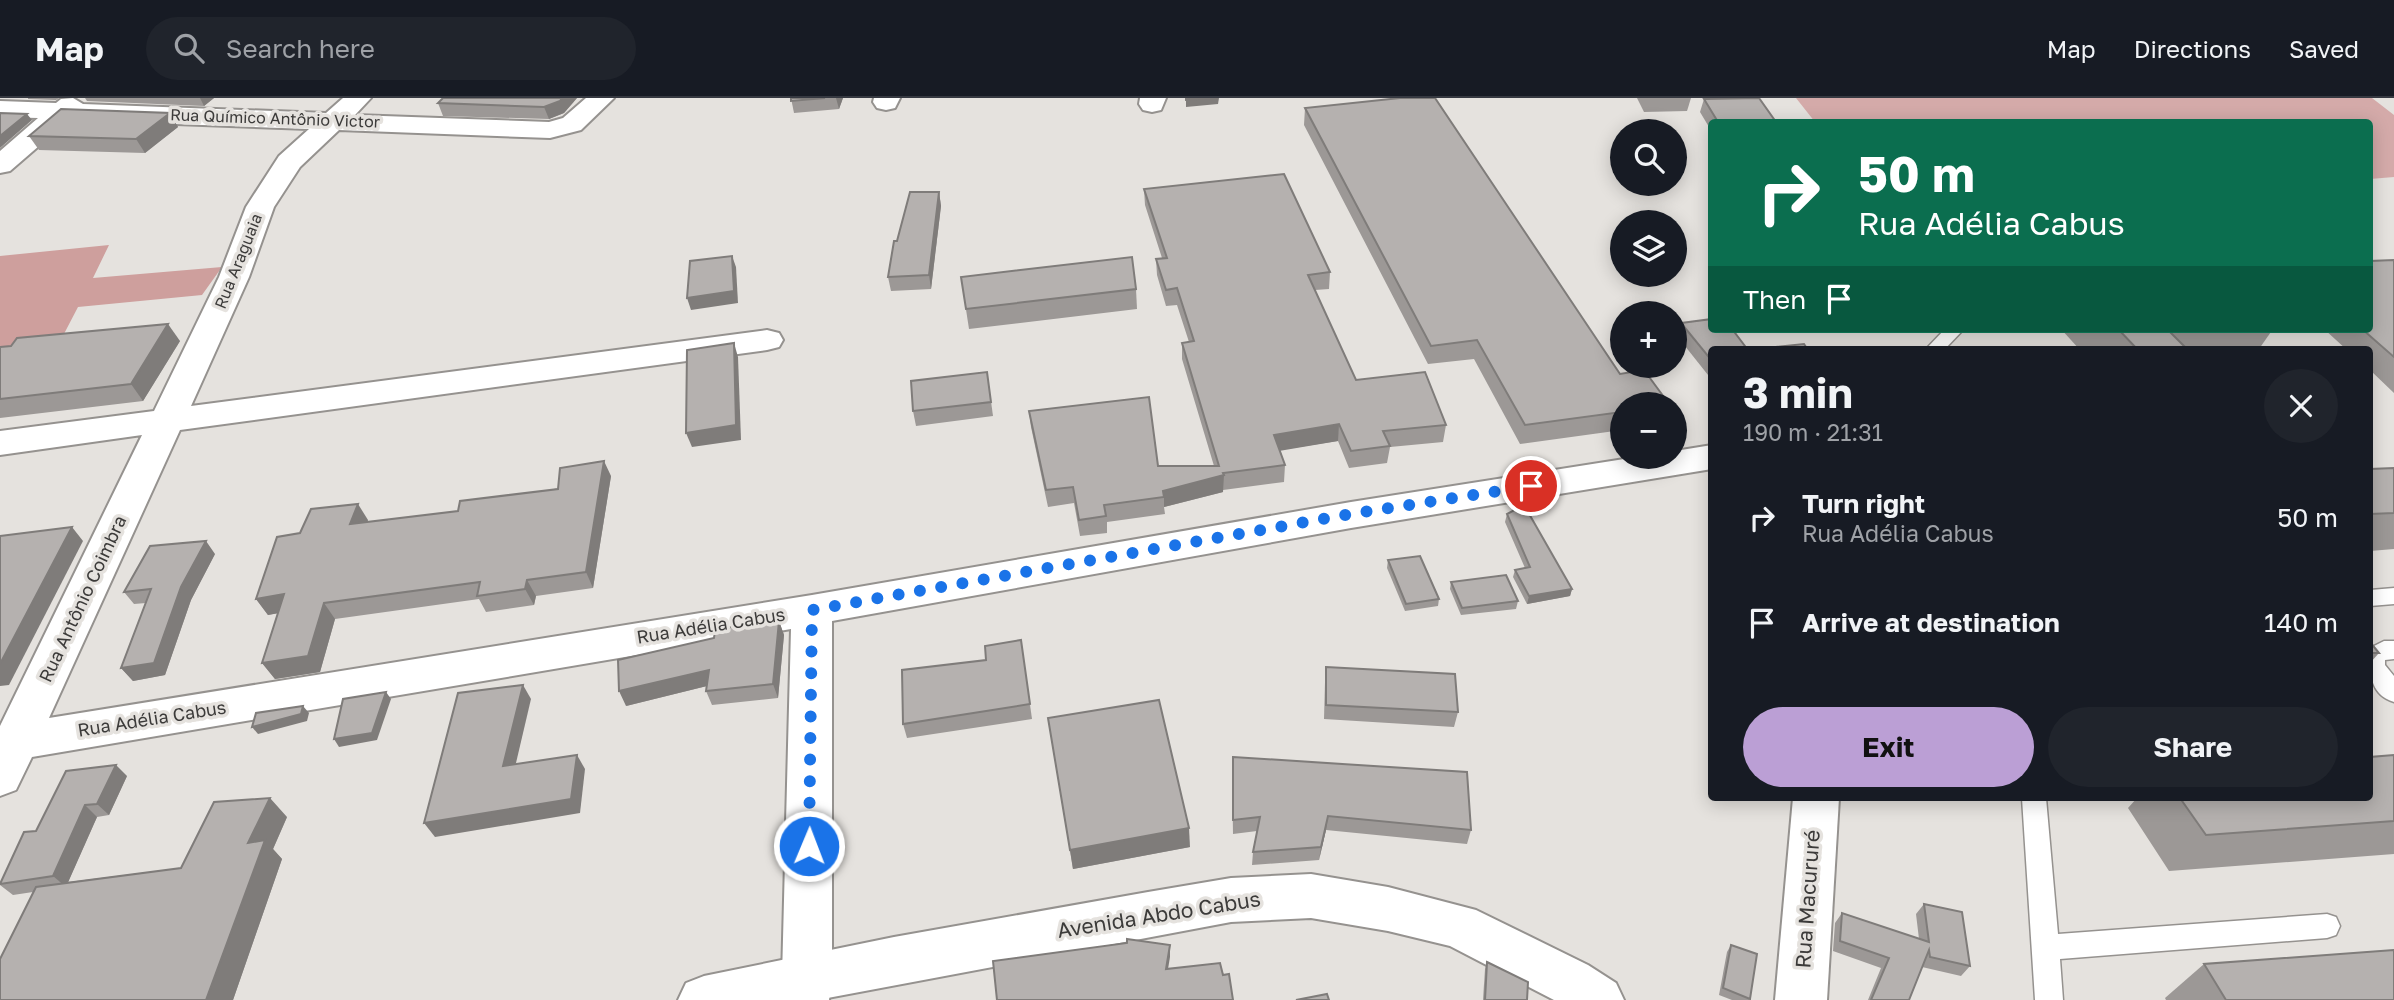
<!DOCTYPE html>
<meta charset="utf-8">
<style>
:root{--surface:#171b24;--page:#20242c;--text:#f1f3f6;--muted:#9ea1a6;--line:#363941;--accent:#bb9fd5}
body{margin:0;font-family:"Golos Text",sans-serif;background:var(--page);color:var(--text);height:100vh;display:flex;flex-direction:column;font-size:26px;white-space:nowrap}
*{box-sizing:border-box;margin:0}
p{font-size:23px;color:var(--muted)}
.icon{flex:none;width:38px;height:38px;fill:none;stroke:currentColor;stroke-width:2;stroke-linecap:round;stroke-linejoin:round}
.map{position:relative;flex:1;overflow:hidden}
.details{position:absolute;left:1708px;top:248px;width:665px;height:455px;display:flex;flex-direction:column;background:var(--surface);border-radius:7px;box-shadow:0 4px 18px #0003}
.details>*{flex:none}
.guide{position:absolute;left:1708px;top:21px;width:665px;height:214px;border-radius:7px;box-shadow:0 4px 18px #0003;background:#0b6e4f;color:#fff;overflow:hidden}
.tools{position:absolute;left:1610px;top:21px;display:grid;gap:14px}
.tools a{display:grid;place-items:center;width:77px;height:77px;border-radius:50%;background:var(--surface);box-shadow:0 4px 18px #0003;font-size:35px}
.pin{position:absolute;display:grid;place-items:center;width:60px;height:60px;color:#fff;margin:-30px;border:4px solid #fff;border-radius:50%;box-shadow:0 2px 7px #0007}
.me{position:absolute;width:77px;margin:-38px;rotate:1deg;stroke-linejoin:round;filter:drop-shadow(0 0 5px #0008)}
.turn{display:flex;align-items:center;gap:24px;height:147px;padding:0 35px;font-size:32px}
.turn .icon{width:91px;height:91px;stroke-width:2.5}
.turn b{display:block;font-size:49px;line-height:60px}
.then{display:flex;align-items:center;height:66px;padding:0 35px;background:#0003;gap:14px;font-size:26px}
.round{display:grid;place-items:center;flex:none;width:74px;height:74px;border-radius:37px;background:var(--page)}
.overview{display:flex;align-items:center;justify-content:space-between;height:119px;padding:0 35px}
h1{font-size:42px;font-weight:700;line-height:52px}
.button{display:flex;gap:14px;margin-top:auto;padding:14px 35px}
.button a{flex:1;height:80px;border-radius:42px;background:var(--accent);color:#111;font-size:28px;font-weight:700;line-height:80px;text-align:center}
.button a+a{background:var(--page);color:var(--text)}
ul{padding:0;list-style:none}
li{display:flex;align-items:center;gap:21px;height:105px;padding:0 35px}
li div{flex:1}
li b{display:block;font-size:26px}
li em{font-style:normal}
header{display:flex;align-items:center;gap:42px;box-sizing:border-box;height:98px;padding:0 35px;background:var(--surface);border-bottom:2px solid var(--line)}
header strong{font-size:33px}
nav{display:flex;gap:38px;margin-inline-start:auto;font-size:24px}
.search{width:490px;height:63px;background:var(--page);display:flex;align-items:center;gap:18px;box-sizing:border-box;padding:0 24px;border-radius:38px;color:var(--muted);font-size:26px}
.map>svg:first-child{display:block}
</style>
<header>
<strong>Map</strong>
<div class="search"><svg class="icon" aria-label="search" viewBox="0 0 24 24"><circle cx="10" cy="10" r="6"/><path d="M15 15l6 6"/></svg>Search here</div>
<nav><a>Map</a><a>Directions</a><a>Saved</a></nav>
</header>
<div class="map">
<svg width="2394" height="902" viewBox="0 0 2394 902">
<rect width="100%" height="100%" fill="#e5e2de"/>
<polygon fill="#d4aaa9" points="1796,0 2372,0 2394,17 2394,79 2370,81 2370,24 1815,24"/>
<polygon fill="#ce9f9d" points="109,147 93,180 222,169 202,197 78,209 54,255 0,264 0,158"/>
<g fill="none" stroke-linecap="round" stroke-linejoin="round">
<g stroke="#95928f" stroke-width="3">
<g id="lane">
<polygon points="1945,231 1964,231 1944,252 1925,252"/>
<polygon points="2394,490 2394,506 2370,508 2370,492"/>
<path d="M2384 543H2394V561L2385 562V567L2394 578V604C2368 596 2370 572 2370 550Z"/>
<polygon points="2022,700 2046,700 2058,836 2327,816 2336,819 2340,828 2336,837 2327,840 2060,861 2063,902 2035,902"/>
</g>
</g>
<g stroke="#95928f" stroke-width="4">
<g id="street">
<polygon points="73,0 83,6 326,15 343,0 371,0 355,17 549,24 563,20 586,0 614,0 581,32 550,40 339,32 300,69 274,109 249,179 191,308 767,232 779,235 783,242 779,249 767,252 180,332 49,620 812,497 1351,404 1637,359 1675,359 1675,353 1712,347 1712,371 1351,430 832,523 832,880 829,902 777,902 782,880 791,531 32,659 16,692 0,698 0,628 142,337 0,357 0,333 154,313 219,179 246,109 279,58 309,31 69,22 10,73 0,75 0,53 38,20 0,19 0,3 56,5 61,1"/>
<polygon points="874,0 900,0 895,10 886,12 877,10 873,4"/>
<polygon points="1140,0 1166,0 1161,12 1152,14 1143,12 1139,6"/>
<polygon points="1793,700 1839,700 1827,902 1775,902"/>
</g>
</g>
<g stroke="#95928f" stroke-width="4">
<polygon id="secondary" points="1311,776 1388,789 1476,812 1588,867 1616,885 1624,902 1554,902 1450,848 1388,833 1311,820 1231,824 817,902 678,902 686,885 704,878 894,839 1148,794 1231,780"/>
</g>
<use href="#lane" fill="#fff" fill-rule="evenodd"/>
<use href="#street" fill="#fff" fill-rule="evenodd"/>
<use href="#secondary" fill="#fff" fill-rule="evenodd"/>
</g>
<g fill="#9c9896">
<polygon points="28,0 59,0 56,2 28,1"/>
<polygon points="85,0 214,0 204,8 87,3"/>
<polygon points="443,0 577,0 564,15 549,21 443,18 438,5"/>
<polygon points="791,0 843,0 839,11 794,15"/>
<polygon points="1637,0 1691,0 1687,13 1644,14"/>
<polygon points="1704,1 1776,24 1712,24 1712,34 1700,14"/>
<polygon points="1305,10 1620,276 1622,306 1622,332 1520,346 1474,261 1428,266 1304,27"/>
<polygon points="170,15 178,29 145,55 39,52 29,38"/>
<polygon points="1144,91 1330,174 1329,191 1315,192 1356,282 1446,327 1443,344 1390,349 1387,365 1349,370 1338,343 1280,352 1285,367 1284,384 1223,392 1223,394 1164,409 1165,416 1107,424 1107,435 1080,438 1074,405 1048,409 1031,329 1029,313 1158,368 1214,368 1182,261 1182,245 1189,244 1177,207 1166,208 1157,177 1156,161 1162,160 1145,107"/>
<polygon points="939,94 941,108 931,191 891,193 888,179 897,143"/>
<polygon points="2394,162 2394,295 2370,272 2370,252 2347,252 2324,231 2370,231"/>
<polygon points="961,179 1136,191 1137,211 969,231"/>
<polygon points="1681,225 1748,252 1712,252 1712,282 1677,238"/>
<polygon points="2061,231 2273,231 2259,251 2232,252 2080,252"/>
<polygon points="180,243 143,303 0,320 0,249"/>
<polygon points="987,274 993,318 916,328 913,313"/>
<polygon points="2394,370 2394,451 2370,453 2370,371"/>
<polygon points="611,378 593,490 536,498 534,507 486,514 479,501 335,521 320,574 275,581 262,565 278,515 268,517 256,501 300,435 368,422 367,424 458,413"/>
<polygon points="1507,416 1572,491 1570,498 1527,506 1513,479 1515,472 1525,470 1505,424"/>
<polygon points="215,456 191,502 165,577 133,583 121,570 146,505 134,506 124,494"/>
<polygon points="1388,462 1439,501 1438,508 1405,513 1387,470"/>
<polygon points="1451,484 1518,503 1516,511 1461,517 1450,491"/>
<polygon points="779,523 784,537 778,600 712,607 706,593 707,588 626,608 714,540"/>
<polygon points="1021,542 1032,621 907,640 903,626 986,562"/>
<polygon points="2370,544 2379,555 2370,565"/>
<polygon points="1326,569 1458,614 1454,629 1324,621 1325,584"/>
<polygon points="1048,620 1190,749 1073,771"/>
<polygon points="2394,657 2394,756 2169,773 2128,710 2137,700 2370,700"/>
<polygon points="1232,673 1471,732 1467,746 1326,732 1319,762 1252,767 1253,754 1257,733 1233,736"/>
<polygon points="127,678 109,717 97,719 68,784 181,770 287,719 273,751 282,761 233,902 0,902 33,794 13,797 0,787 0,785 36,733"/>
<polygon points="1924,806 1970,868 1961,878 1922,869 1909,902 1868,902 1881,870 1833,853 1835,825 1842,815 1919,841 1916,816"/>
<polygon points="1731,847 1750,901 1749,902 1732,902 1719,897 1727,854"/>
<polygon points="1487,864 1527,902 1483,902 1485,871"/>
<polygon points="2204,866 2394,902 2166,902 2165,900"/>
</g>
<g fill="#7f7c7a">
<polygon points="200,0 214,0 204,8"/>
<polygon points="562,0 577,0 564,15 549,21 544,9"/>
<polygon points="836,0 843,0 839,11"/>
<polygon points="1210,0 1219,0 1218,6 1186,9 1186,2"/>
<polygon points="170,15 178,29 145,55 136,41"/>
<polygon points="27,16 32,22 0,50 0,38"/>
<polygon points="939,94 941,108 931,191 929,177"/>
<polygon points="732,158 736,169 738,205 691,212 687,200"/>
<polygon points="168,226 180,243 143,303 131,286"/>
<polygon points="734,245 738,259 741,342 692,349 686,335"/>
<polygon points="1339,326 1338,343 1273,354 1274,337"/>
<polygon points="604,363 611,378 593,490 586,474"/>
<polygon points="1224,377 1223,394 1164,409 1164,399 1163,393"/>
<polygon points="358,406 368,422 360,442 350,426"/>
<polygon points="72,429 83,443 9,587 0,588 0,566"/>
<polygon points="206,443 215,456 191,502 165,577 133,583 121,570 181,489"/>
<polygon points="527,482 536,498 534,507 525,491"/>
<polygon points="1572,491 1570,498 1527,506 1529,498"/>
<polygon points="284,496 296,512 268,517 256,501"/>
<polygon points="324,505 335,521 320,574 275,581 262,565"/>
<polygon points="779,523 784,537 778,600 773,586"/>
<polygon points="709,572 715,586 626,608 619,593"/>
<polygon points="523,587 531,601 512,682 503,668"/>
<polygon points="386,594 391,601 377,642 339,649 334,641"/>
<polygon points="303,608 309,615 307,623 258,636 252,629"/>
<polygon points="577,657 585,671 580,715 435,739 424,725"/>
<polygon points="116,667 127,678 109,717 97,706"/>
<polygon points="270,700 287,719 273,751 282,761 233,902 206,902 248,745"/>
<polygon points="85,707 97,719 66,789 53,778"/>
<polygon points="1328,718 1326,732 1319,762 1321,749"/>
<polygon points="1189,730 1190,749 1073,771 1070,752"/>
<polygon points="1170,847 1170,859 1166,883 1166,871"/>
</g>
<g fill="#b5b1af" stroke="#7f7c7a" stroke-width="2">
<polygon points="443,0 562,0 560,3 544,9 438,5"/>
<polygon points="791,0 825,0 791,3"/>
<polygon points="1186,0 1210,0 1186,2"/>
<polygon points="1400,0 1435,0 1620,276 1644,272 1669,306 1622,306 1622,314 1525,327 1477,242 1431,248 1305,10"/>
<polygon points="1759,0 1776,24 1718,24 1704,1"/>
<polygon points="61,11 170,15 136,41 29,38"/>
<polygon points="0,15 27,16 0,38"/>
<polygon points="1284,76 1330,174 1308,177 1356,282 1425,274 1446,327 1383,333 1390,348 1351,353 1339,326 1274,337 1285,367 1223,375 1224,377 1163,393 1164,399 1104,407 1106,418 1079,422 1073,389 1046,392 1029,313 1149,299 1158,368 1219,368 1182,245 1194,243 1177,190 1166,192 1156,161 1167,160 1144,91"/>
<polygon points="910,94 939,94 929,177 888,179 894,143 897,143"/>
<polygon points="732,158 734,193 687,200 690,163"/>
<polygon points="1132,159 1136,191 966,211 961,179"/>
<polygon points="2394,162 2394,259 2362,231 2370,231 2370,163"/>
<polygon points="1712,221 1712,231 1732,231 1748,252 1804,246 1808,252 1712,252 1712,263 1681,225"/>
<polygon points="168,226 131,286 0,301 0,249 11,248 17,240"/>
<polygon points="2118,231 2167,231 2188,252 2138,252"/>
<polygon points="734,245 736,327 686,335 687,252"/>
<polygon points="987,274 991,304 913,313 911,283"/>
<polygon points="604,363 586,474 527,482 525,491 477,498 480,484 324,505 308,558 262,565 284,496 256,501 277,439 300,435 311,411 358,406 350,426 458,413 460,403 558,391 560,370"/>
<polygon points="2394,370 2394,415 2370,416 2370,371"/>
<polygon points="1524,407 1572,491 1529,498 1515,472 1530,469 1507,416"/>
<polygon points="72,429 0,566 0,438"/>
<polygon points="206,443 181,489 154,565 121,570 151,491 124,494 150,448"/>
<polygon points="1420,458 1439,501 1406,506 1388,462"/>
<polygon points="1506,477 1518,503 1462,510 1451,484"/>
<polygon points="779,523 773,586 706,593 709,572 619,593 618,562 714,540 715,531"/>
<polygon points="1021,542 1030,606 903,626 902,572 986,562 985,548"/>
<polygon points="2370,544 2379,555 2370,555"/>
<polygon points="1326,569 1455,576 1458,614 1326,607"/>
<polygon points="523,587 503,668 577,657 571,701 424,725 458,595"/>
<polygon points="386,594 372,635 334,641 343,601"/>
<polygon points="1159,602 1189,730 1070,752 1048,620"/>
<polygon points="303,608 301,616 252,629 256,615"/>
<polygon points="2394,657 2394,723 2206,737 2180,700 2370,700 2370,659"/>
<polygon points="1233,659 1467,674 1471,732 1328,718 1321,749 1253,754 1260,719 1233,722"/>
<polygon points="116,667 97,706 85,707 53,778 0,786 24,734 36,733 66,673"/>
<polygon points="270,700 248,745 265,742 206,902 0,902 0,861 36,789 181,770 214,704"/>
<polygon points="1924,806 1962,814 1970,868 1930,859 1929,852 1909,902 1871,902 1889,860 1840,843 1842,815 1929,844"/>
<polygon points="1127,841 1170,847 1166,871 1220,865 1223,877 1229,876 1233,902 997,902 993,863 1127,845"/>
<polygon points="1731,847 1757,856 1750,901 1723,890"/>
<polygon points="2394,852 2394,902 2226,902 2204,866"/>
<polygon points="1487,864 1528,884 1527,902 1485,902"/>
<polygon points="1327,896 1329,902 1296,902"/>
</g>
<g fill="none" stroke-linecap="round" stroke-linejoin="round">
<polyline stroke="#1a73e8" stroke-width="12" stroke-dasharray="0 21.6" points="809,748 812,512 1351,416 1531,388"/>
</g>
<g text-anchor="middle" stroke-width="7" stroke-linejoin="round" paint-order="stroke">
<g font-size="16" fill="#3c3b3a" stroke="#e5e2de">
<text transform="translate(275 20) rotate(2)" y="6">Rua Químico Antônio Victor</text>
<text transform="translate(238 163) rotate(-68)" y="6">Rua Araguaia</text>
</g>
<g font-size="18" fill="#3c3b3a" stroke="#e5e2de">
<text transform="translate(83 501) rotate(-65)" y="6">Rua Antônio Coimbra</text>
<text transform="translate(711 528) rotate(-9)" y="6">Rua Adélia Cabus</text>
<text transform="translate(152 621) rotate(-9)" y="6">Rua Adélia Cabus</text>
</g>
<g font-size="21" fill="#3c3b3a" stroke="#e5e2de">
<text transform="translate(1808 801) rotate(-86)" y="7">Rua Macururé</text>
<text transform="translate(1159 817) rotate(-9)" y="7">Avenida Abdo Cabus</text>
</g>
</g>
</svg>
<div class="tools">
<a><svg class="icon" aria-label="search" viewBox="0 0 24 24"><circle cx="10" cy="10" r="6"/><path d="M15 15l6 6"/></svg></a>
<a><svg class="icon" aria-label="layers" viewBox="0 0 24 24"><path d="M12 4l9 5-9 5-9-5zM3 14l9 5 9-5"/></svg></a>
<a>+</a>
<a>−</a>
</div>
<div class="pin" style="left:1531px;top:388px;background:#d93025"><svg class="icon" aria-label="arrive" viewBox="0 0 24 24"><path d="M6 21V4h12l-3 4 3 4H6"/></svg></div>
<svg class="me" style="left:809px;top:748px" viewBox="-20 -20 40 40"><circle r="17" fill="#1a73e8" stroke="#fff" stroke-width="3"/><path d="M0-11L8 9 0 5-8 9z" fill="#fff"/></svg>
<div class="guide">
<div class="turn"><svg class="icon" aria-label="right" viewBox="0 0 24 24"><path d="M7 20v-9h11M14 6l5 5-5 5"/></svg><div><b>50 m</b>Rua Adélia Cabus</div></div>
<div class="then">Then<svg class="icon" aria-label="arrive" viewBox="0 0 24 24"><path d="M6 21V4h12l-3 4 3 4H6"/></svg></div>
</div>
<section class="details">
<div class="overview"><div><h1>3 min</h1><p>190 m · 21:31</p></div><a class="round"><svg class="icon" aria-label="close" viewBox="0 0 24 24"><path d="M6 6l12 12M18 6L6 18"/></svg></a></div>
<ul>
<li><svg class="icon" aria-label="right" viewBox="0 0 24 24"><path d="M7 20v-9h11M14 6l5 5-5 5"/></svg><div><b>Turn right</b><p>Rua Adélia Cabus</p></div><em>50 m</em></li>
<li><svg class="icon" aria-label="arrive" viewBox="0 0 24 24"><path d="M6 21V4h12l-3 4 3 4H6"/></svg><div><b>Arrive at destination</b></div><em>140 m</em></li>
</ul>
<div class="button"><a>Exit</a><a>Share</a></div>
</section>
</div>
